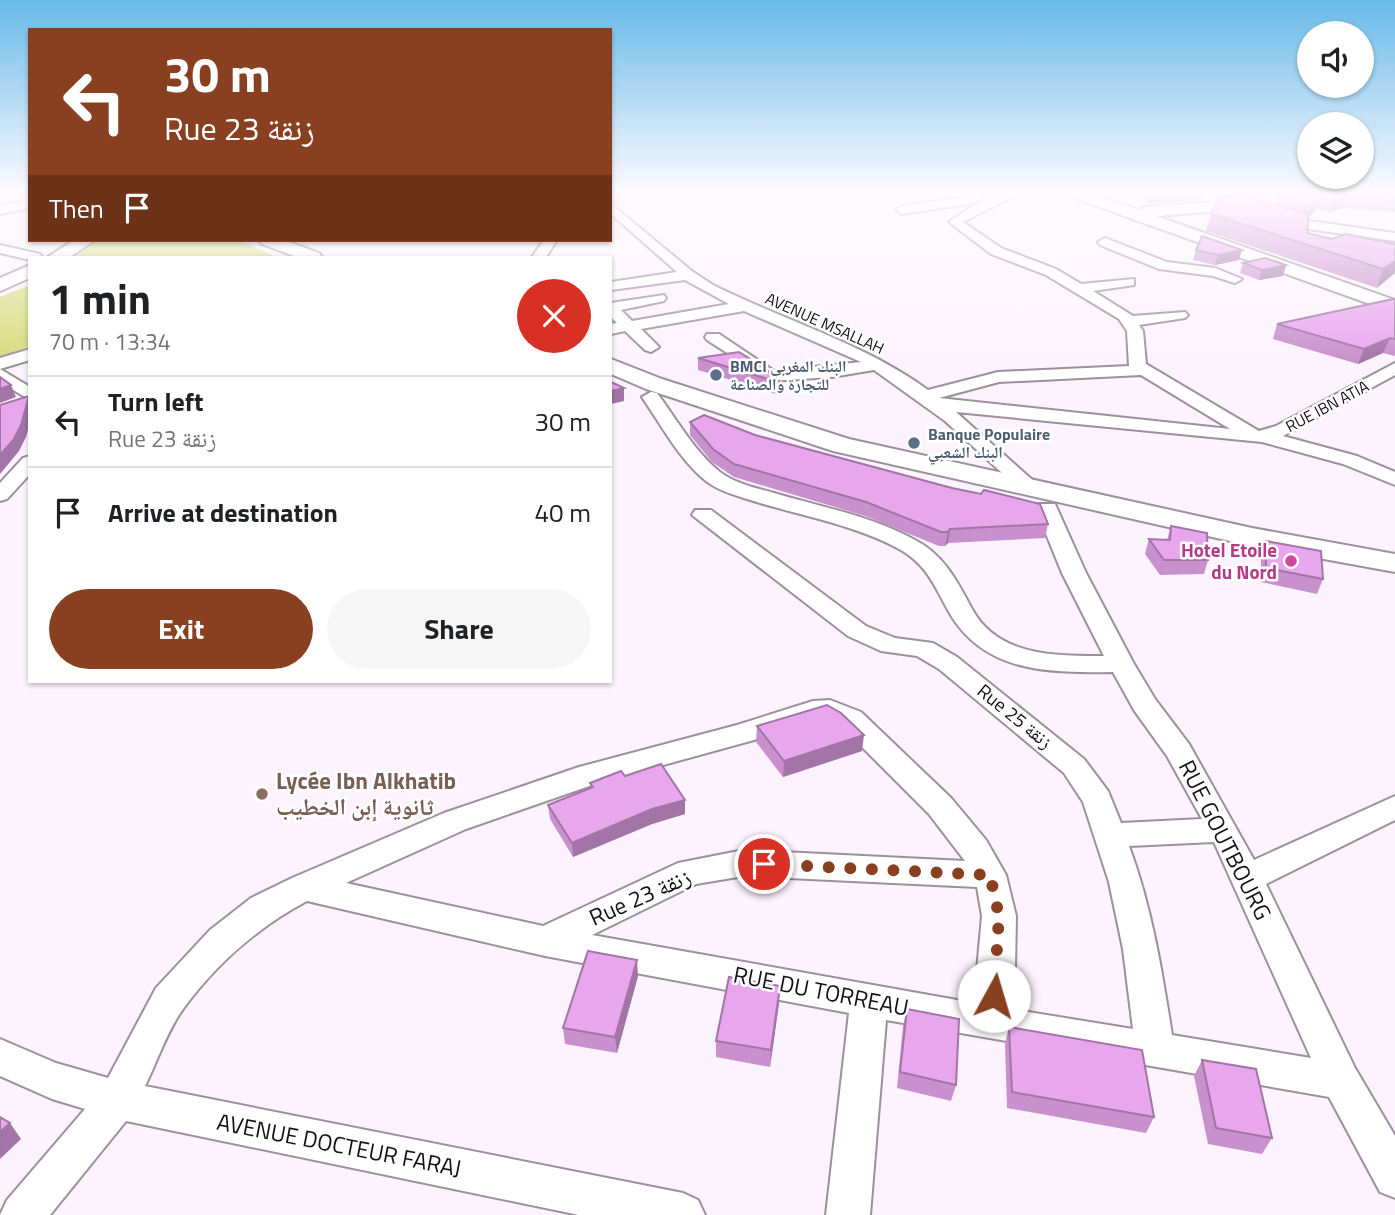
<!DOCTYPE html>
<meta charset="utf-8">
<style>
:root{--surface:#fff;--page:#f6f6f6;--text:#202124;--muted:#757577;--line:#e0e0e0;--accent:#884020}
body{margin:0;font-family:"Titillium Web","Noto Naskh Arabic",sans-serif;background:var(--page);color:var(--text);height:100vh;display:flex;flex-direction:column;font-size:26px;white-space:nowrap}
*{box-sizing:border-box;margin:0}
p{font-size:23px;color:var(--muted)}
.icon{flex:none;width:38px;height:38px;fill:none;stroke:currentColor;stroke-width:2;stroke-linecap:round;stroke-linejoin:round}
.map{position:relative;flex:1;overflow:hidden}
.panel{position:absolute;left:28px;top:256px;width:584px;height:427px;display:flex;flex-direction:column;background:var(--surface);border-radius:0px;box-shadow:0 2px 5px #0004}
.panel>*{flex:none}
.top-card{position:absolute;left:28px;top:28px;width:584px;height:214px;border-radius:0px;box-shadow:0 2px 5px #0004;background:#884020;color:#fff;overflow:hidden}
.tools{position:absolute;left:1297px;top:21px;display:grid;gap:14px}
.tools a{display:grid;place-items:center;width:77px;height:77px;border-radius:50%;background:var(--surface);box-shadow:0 2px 5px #0004;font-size:35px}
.pin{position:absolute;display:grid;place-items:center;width:60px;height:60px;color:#fff;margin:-30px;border:4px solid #fff;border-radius:50%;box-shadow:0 2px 7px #0007}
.me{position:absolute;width:77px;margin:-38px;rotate:6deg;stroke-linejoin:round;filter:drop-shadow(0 0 5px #0008)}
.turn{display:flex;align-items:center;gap:24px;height:147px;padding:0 21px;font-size:32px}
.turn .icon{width:91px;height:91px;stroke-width:2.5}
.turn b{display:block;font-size:49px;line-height:60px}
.then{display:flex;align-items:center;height:66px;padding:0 21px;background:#0003;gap:14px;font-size:26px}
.round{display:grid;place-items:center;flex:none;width:74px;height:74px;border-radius:37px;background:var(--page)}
.headline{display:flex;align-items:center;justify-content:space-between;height:119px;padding:0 21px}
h1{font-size:42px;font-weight:700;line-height:52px}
.button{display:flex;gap:14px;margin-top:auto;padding:14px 21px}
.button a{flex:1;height:80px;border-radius:42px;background:var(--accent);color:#fff;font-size:28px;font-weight:700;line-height:80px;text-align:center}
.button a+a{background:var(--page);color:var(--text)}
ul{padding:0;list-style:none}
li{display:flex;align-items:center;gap:21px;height:91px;padding:0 21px;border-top:2px solid var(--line)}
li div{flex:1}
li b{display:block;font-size:26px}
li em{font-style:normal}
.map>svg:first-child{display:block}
</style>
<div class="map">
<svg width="1395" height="1215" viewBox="0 0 1395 1215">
<rect width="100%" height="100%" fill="#fdf3fe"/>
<g fill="#d8dc7d">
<polygon points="98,240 238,240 276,257 75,257"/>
<polygon points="30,285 30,346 0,357 0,297"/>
</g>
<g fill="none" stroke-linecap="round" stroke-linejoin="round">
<g stroke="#9c909d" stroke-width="4">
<g id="street">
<path d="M1006 192H1022L963 222 1001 248 1056 269 1081 284 1134 279V285L1093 291 1133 316 1185 312 1188 315 1185 318 1139 325 1143 331 1146 364 1259 431 1276 426 1395 363V375L1283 436 1357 456 1395 472V485L1343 464 1262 442 956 412 1038 485 1041 489 1038 493H1024L945 421 874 370 832 377 771 381 707 340 705 337 707 334H719L774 371 861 362 744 311 641 329 659 347 651 352 645 350 625 331 611 334V324L617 323 611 317V303L664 295 666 298 664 301 621 310 632 321 729 304 685 280 611 290V282L677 272 611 214V204L693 272 713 285C785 321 862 342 928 390L998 372 1129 366 1127 331 1119 319 1046 275 991 254 949 222 979 202ZM1141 375 1230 429 939 398 999 382Z"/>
<polygon points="1180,192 1199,192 1309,221 1395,233 1395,241 1308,229"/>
<polygon points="965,197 969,198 969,204 902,214 896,210 902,206"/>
<polygon points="30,200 30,208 0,214 0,206"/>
<polygon points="1105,238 1167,262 1215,268 1242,279 1235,283 1213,276 1159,269 1100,245 1098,242"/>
<polygon points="544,240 557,240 546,257 532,257"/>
<polygon points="0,245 40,254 42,257 30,257 30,260 0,253"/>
<polygon points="30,349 30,360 0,369 30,387 30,400 0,382 0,358"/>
<path d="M651 392 657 393C677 420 694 451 720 472 736 484 756 488 774 493 821 507 872 516 915 540 944 555 957 581 972 609 998 657 1056 656 1104 656L1062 573 1036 509 1039 504H1055L1086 573 1134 664 1155 699 1189 744 1254 860 1395 796V820L1266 884 1355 1068 1395 1136V1198L1380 1192 1329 1097 886 1020 870 1215H826L849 1013 545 956 307 901C258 927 216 964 183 1009 167 1031 157 1062 145 1086L683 1193 698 1200 705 1215H579L126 1121 50 1215H0L7 1200 85 1109 52 1099 0 1076V1039L56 1063 108 1078 156 988 210 930 251 898 292 878 444 813 579 767 737 725 813 701 830 700 861 712 951 798 986 840 1006 875 1016 916 1015 969 1010 1009 1133 1029 1123 949 1109 882 1083 802 1064 773 939 669 917 656 881 651 848 636 692 515 695 510H711L866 626 895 638 933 643 957 657 1084 759 1108 791 1121 823 1202 819 1167 756 1134 710 1113 672C1049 673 984 673 949 612 935 587 927 565 901 550 858 526 807 517 760 503 742 497 722 493 706 481 679 459 662 426 642 397ZM826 718 841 726 929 814 965 861 744 850 678 863 543 926 346 883 466 829 598 783 754 740 815 719ZM1214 842 1311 1058 1172 1035C1162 971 1152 908 1129 846ZM744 876 977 887 982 916 974 1003 592 935 696 884Z"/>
<polygon points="30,456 30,474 7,499 0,501 0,483 23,458"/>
</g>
</g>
<g stroke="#9c909d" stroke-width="4">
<g id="secondary">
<polygon points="1064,192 1087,192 1139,210 1146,207 1342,192 1395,192 1395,197 1156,216 1395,300 1395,313 1066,195"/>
<polygon points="74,240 95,240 70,257 48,257"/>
<polygon points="259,240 284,240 319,253 322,257 297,257 262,244"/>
<polygon points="30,265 30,278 0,291 0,278"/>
<polygon points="611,359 662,379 849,439 1252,528 1395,554 1395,572 1252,546 833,451 646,389 611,374"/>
</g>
</g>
<use href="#street" fill="#fff" fill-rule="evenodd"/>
<use href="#secondary" fill="#fff" fill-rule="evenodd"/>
</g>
<g fill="#c890cc">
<polygon points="1209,192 1308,192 1247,197 1276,205 1278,198 1395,192 1395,212 1344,208 1329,212 1316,209 1308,218 1307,233 1332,239 1395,244 1377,288 1206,231 1211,214 1229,197"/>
<polygon points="1196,250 1239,260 1215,265 1193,260"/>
<polygon points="1243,263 1286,265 1283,276 1259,280 1240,273"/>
<polygon points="1395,299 1395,356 1383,353 1358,364 1273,339 1277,324"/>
<polygon points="698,358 781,383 780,395 698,370"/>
<polygon points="690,422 755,435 1048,524 1045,538 948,543 945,546 939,546 865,516 734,477 712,462 690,435"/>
<polygon points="1171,526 1208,560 1204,574 1160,575 1145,554 1149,539 1167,540"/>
<polygon points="1266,541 1323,579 1317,594 1261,582 1261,555"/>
<polygon points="757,726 862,751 783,777 756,742"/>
<polygon points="625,776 685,814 652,824 573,857 550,819 548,805 590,788 590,783"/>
<polygon points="638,976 617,1053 565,1044 563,1028"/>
<polygon points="779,1003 770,1067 716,1057 716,1041"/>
<polygon points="907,1009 956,1085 951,1101 897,1088 903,1026"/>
<polygon points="1009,1027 1154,1117 1146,1133 1007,1108 1005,1043"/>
<polygon points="1202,1060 1272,1138 1262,1154 1208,1144 1194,1076"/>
</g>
<g fill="#a275a6">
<polygon points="1233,192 1308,192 1231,198"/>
<polygon points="1200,196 1199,200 1146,204 1147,200"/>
<polygon points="1347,197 1344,208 1329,212 1333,201"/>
<polygon points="1320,198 1316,209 1308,218 1312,207"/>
<polygon points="1242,250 1239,260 1215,265 1218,255"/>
<polygon points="1395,261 1395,273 1377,288 1383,269"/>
<polygon points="1286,265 1283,276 1259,280 1262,270"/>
<polygon points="1390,338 1383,353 1358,364 1364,349"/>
<polygon points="11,385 16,397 0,403 0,389"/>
<polygon points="624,388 624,401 611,404 611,391"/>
<polygon points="29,396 30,423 26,437 19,451 0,474 0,455"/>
<polygon points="950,529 948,543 945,546 948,532"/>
<polygon points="864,735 862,751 783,777 784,761"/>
<polygon points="685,800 685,814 652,824 573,857 572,843 652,809"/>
<polygon points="637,960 638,976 617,1053 615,1037"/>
<polygon points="780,986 779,1003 770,1067 771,1050"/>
<polygon points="10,1123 21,1139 0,1159 0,1132"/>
</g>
<g fill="#e8a7ed" stroke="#a275a6" stroke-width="2">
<polygon points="1152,192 1187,192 1200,196 1147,200 1146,193"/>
<polygon points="1354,192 1395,192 1395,201 1347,197 1333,201 1320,198 1312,207 1278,198"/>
<polygon points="1244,196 1309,214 1307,233 1332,239 1346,234 1395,244 1395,261 1383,269 1211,214 1218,198"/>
<polygon points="1202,236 1242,250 1218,255 1196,250"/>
<polygon points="1265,258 1286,265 1262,270 1243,263"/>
<polygon points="1393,299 1395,299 1395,339 1390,338 1364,349 1277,324"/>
<polygon points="739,352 765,368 781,383 698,358"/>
<polygon points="0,377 11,385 0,389"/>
<polygon points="611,382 624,388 611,391"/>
<polygon points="29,396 21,425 14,439 0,455 0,405"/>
<polygon points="704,415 755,435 952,488 981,494 984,490 1040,504 1048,524 950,529 948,532 941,532 866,502 734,464 713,449 690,422"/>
<polygon points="1171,526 1207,533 1208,560 1164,560 1149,539 1170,540"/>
<polygon points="1266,541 1321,551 1323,579 1266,568"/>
<polygon points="827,705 841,713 864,735 784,761 757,726"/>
<polygon points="661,764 685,800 652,809 572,843 548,805 593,787 590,783 621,771 625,776"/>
<polygon points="588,951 637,960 615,1037 563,1028"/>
<polygon points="729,977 780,986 771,1050 716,1041"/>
<polygon points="907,1009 959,1019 956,1085 900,1072"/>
<polygon points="1009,1027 1142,1050 1154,1117 1012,1092"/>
<polygon points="1202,1060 1256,1069 1272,1138 1216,1128"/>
<polygon points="0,1117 10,1123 0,1132"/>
</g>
<linearGradient id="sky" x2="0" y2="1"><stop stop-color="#67bae8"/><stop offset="0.53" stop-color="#fefaff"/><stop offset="1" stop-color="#fefaff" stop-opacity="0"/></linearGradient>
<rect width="1395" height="362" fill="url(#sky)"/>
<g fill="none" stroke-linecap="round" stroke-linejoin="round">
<polyline stroke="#884020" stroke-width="12" stroke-dasharray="0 21.6" points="764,864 990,875 999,916 994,996"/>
</g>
<g fill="#5c6f8a" stroke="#fff" stroke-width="2.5">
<circle cx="716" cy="375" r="7"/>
<circle cx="914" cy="443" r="7"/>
</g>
<circle fill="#d1479c" stroke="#fff" stroke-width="2.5" cx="1291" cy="561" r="7"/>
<circle fill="#8d6e63" stroke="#fff" stroke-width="2.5" cx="262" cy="794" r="7"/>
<g text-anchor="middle" stroke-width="5" stroke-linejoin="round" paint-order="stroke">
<g font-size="16" fill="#151015" stroke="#fff">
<text transform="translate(825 323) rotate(24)" y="6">AVENUE MSALLAH</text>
<text transform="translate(1327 406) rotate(-28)" y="6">RUE IBN ATIA</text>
</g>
<g font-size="16" font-weight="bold" fill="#4e5e75" stroke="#fff" text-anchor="start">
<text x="730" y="372">BMCI البنك المغربي<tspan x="730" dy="18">للتجارة والصناعة</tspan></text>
<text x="928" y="440">Banque Populaire<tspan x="928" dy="18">البنك الشعبي</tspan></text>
</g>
<g font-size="19" font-weight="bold" fill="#b23c85" stroke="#fff" text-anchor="end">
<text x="1277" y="557">Hotel Etoile<tspan x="1277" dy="22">du Nord</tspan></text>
</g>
<g font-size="19" fill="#151015" stroke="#fff">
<text transform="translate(1015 716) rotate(39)" y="7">Rue 25 زنقة</text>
</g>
<g font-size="23" font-weight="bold" fill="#785e54" stroke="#fff" text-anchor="start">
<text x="276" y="789">Lycée Ibn Alkhatib<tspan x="276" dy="26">ثانوية إبن الخطيب</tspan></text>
</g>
<g font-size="23" fill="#151015" stroke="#fff">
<text transform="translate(1225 840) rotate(63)" y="8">RUE GOUTBOURG</text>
<text transform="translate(640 897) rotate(-24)" y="8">Rue 23 زنقة</text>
<text transform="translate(821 991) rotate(11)" y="8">RUE DU TORREAU</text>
<text transform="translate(339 1145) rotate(11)" y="8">AVENUE DOCTEUR FARAJ</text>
</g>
</g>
</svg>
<div class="tools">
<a><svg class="icon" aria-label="sound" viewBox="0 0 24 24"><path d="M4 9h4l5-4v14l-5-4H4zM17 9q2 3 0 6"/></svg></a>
<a><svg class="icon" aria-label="layers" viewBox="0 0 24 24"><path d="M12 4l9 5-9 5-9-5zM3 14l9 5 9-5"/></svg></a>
</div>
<div class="pin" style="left:764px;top:864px;background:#d93025"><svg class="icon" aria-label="arrive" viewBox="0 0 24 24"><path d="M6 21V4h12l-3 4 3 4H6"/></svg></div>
<svg class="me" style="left:994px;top:996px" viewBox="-20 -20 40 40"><circle r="19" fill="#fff"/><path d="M0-13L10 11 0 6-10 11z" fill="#884020"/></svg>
<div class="top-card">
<div class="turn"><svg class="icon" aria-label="left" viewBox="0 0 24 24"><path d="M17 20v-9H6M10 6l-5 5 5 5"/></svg><div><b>30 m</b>Rue 23 زنقة</div></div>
<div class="then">Then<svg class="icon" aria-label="arrive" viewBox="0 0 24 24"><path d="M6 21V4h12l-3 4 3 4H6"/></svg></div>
</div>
<section class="panel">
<div class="headline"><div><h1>1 min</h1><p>70 m · 13:34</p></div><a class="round" style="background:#d93025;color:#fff"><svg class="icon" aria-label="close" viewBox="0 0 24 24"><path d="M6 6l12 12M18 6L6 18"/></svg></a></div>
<ul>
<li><svg class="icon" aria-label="left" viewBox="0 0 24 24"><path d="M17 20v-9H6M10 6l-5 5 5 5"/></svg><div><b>Turn left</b><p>Rue 23 زنقة</p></div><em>30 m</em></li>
<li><svg class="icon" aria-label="arrive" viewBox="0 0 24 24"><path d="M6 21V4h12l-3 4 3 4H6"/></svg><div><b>Arrive at destination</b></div><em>40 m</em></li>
</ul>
<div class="button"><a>Exit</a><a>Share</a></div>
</section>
</div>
